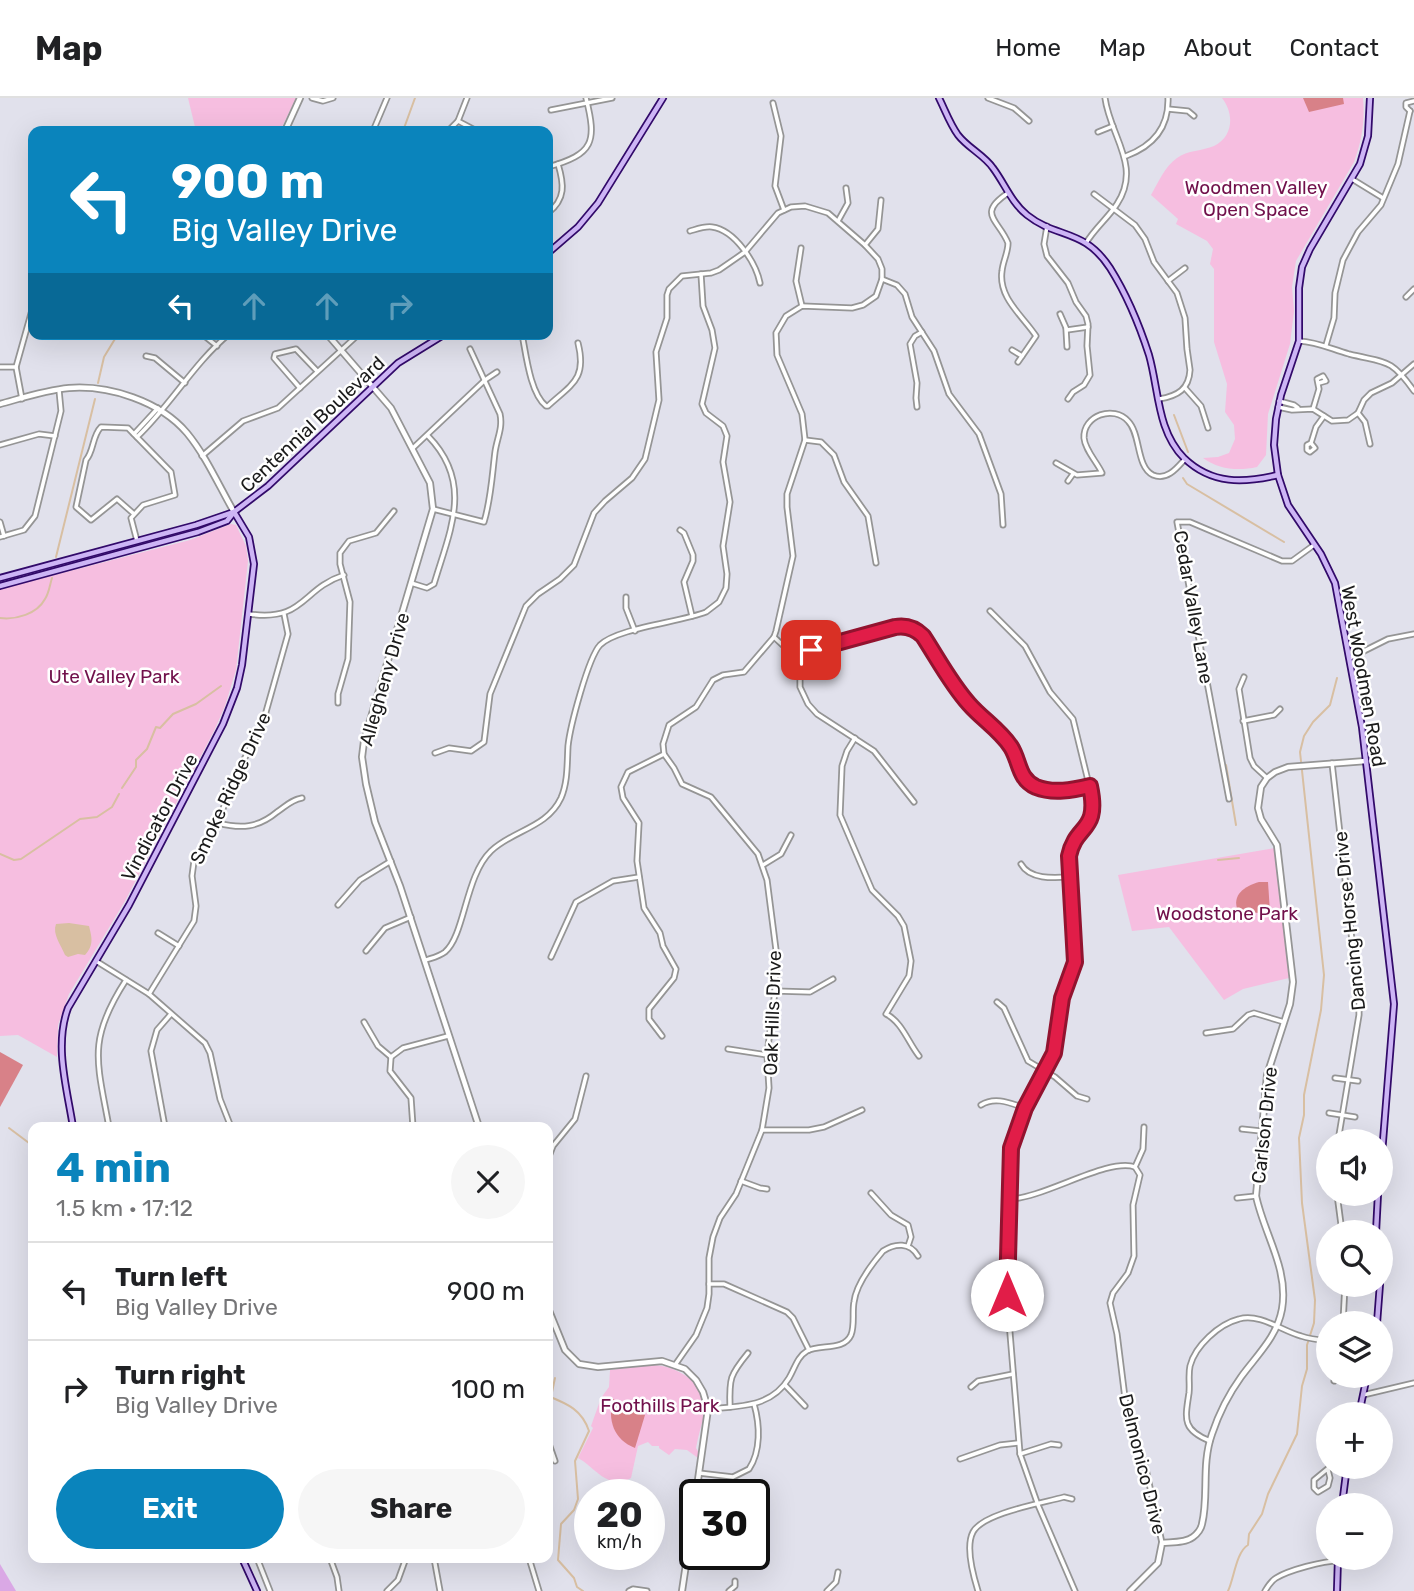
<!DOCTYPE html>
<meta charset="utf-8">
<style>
:root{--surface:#fff;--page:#f6f6f6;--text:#202124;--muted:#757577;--line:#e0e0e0;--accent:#0a84bc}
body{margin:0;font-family:Rubik,sans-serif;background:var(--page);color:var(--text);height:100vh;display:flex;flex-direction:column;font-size:26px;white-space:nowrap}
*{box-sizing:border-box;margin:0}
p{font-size:23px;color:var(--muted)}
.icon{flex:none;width:38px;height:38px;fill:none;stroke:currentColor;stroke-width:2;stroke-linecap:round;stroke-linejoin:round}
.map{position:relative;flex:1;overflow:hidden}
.sheet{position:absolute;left:28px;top:1024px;width:525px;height:441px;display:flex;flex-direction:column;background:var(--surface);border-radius:14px;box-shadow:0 7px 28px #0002}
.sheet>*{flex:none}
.banner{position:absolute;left:28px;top:28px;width:525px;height:214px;border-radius:14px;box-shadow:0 7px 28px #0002;background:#0a84bc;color:#fff;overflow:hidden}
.buttons{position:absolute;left:1316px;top:1031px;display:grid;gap:14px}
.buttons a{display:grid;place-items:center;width:77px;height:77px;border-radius:50%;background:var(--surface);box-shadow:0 7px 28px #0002;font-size:35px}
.speed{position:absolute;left:574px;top:1381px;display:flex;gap:14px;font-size:35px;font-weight:700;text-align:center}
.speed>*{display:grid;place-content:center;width:91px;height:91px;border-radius:50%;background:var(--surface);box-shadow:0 7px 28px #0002;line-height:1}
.speed small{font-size:18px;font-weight:400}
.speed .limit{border:4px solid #111;border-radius:10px;background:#fff;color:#111}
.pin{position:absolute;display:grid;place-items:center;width:60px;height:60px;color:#fff;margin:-30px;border-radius:14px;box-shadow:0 4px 10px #0006}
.me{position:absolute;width:77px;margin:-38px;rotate:0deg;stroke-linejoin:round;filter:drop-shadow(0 0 5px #0008)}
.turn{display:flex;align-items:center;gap:24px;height:147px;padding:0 28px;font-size:32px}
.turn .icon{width:91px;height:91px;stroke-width:2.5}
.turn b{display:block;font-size:49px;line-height:60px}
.lanes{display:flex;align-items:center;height:66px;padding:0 28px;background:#0003;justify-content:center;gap:35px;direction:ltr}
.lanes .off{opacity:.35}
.round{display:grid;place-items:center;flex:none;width:74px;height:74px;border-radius:37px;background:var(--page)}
.overview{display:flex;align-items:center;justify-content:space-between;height:119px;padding:0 28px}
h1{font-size:42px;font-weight:700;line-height:52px;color:var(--accent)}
.button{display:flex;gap:14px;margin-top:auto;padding:14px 28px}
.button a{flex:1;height:80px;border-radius:42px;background:var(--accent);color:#fff;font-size:28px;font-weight:700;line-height:80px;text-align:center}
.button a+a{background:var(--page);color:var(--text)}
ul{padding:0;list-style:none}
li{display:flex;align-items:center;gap:21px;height:98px;padding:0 28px;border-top:2px solid var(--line)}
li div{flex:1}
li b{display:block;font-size:26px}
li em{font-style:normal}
header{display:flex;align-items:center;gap:42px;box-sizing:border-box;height:98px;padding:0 35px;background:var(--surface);border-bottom:2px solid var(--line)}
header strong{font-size:33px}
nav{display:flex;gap:38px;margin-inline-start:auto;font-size:24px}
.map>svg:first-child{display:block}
</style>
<header>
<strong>Map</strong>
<nav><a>Home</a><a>Map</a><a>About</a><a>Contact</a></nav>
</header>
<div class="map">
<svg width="1414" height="1493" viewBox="0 0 1414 1493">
<rect width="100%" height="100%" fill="#e1e1ec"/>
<polygon fill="#daa8e5" points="0,1466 16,1493 0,1493"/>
<g fill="#f6bee0">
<polygon points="188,0 296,0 280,33 196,33"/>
<path d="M1222 0H1363C1365 23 1362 42 1354 64L1296 163 1292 189 1294 213 1290 246 1268 316 1266 357 1257 369C1239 373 1219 372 1203 360L1218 359 1229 355 1235 341 1234 327 1225 314 1227 286 1214 244V171L1210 166 1213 151 1207 143 1176 126 1178 121 1151 97C1158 85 1165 68 1177 60 1187 52 1203 53 1214 48 1234 38 1234 15 1222 0Z"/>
<polygon points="231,426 236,427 246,448 248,463 236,572 225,608 214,633 125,803 69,896 58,927 57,959 18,937 0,938 0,491 190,442"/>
<polygon points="1275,750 1289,880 1243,891 1224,902 1169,829 1132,833 1118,777"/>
<path d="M650 1267C676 1266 711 1287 704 1318 701 1328 698 1339 696 1350L699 1355 698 1360 687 1352 675 1351 669 1357 659 1350V1348H652L648 1344 638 1348 631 1380C608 1393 595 1369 578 1360L593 1330 591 1328 601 1300 609 1289 610 1272Z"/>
</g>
<g fill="#d88188">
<polygon points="1303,0 1343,0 1344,6 1309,14"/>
<path d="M1259 784H1268L1270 814 1269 816 1238 813C1231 797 1245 788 1259 784Z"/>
<polygon points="0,954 23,967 0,1009"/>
<path d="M613 1301 645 1317 635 1350C614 1342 607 1322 613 1301Z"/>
</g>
<path fill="#d8bfa2" d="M69 825 89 828C92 840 94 847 85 857L78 856 68 859 65 857C61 847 52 836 56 826Z"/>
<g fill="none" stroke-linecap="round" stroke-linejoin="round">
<g stroke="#d8bfa2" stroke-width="2">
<polyline points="403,33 415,0"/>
<polyline points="98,285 104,259 118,236"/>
<polyline points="1174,317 1188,354"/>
<polyline points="1183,380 1187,386 1284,444"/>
<polyline points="56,459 95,301"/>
<path d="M0 520C16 522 37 516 45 501 49 495 50 486 52 480"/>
<polyline points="1226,667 1236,727"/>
<polyline points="122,690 136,669 136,662 147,651 156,629 160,630 173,616 196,606 221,588"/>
<polyline points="0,756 14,762 21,761 80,721 97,719 112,709 119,696"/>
<polyline points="1218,762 1239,760"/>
<polyline points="9,1030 33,1048"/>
<path d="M548 1298C568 1306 582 1312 589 1333L575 1363 578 1401 574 1412 561 1426 558 1462 574 1480 577 1489 583 1493"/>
<polyline points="551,1299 555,1280"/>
<path d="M1228 1493C1234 1481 1236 1454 1248 1447L1249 1436 1262 1416 1268 1396 1297 1336 1302 1288 1307 1271V1247L1314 1225 1315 1202 1302 1105 1299 1040 1304 1017V997L1321 912 1324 877 1300 654 1304 638 1313 624 1330 607 1337 580"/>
</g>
<g stroke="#959595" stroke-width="7">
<g id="minor">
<polyline points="312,0 323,3 333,0"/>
<polyline points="988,0 1014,10 1029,23"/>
<polyline points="773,5 781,38 775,88 784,112"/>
<polyline points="1168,11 1188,13 1194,18"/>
<polyline points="551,12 612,0"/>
<polyline points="1410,13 1406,9 1406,5 1414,3"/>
<polyline points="458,23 477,33"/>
<polyline points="373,33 387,0"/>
<polyline points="448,33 458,23 467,0"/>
<polyline points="1098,34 1113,28"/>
<path d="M1126 58C1153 48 1169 30 1168 0"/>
<path d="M548 69C594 56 597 44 586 0"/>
<polyline points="1352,81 1383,100"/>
<path d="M1008 95C976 116 999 122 1008 145 1008 155 1003 163 1002 173 998 200 1023 218 1036 238L1018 264"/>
<path d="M1094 96 1135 127 1145 141 1154 164 1177 195 1185 220 1187 251 1190 272C1189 291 1178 298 1159 301"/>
<path d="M548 115C566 101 564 86 558 66"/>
<polyline points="838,123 848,105 846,90"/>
<polyline points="1047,128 1044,146 1047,158 1068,185 1076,204 1086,218 1088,226 1087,248 1090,277 1084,287 1073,294 1068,301"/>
<path d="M690 133C697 131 705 128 712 129 735 132 756 165 760 185"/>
<path d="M1086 145C1095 130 1108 120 1117 106 1142 68 1110 38 1105 0"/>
<polyline points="865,147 878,131 881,102"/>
<polyline points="801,150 796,183 802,208"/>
<polyline points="882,181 897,187 905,196 912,219 934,253 949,296 979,336 1001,396 1003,427"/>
<polyline points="1168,183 1185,170"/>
<polyline points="1406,199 1414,191"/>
<polyline points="1060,216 1067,232 1088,229"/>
<polyline points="1066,231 1067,249"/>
<polyline points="202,236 217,248"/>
<path d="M522 236C526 256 530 295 546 308H548C572 286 587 281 578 245"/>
<path d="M1299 243C1318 244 1331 251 1349 256 1385 265 1390 259 1414 293"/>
<polyline points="1326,247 1334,220 1335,195 1343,162 1358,134 1381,107 1398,66 1410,13"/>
<polyline points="1012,252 1022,258"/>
<polyline points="146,258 155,260 185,285"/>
<polyline points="0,269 16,269"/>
<polyline points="300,290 274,260 275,256 296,251 317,273"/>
<polyline points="1185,290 1201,308 1208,330"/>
<polyline points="22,301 16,269 32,212"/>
<polyline points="1279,303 1294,307 1298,310"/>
<polyline points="917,309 916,300 917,285 910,246 915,238 922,234"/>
<polyline points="1278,309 1292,312 1313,311 1332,323 1348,322 1358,315 1364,302 1371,295 1392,285 1414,266"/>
<polyline points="1313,311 1319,291 1317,281 1323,278 1326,283 1319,285"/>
<polyline points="1358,315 1365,324 1370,346"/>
<polyline points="134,336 158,310"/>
<path d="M137 339C170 308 194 265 229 236"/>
<polyline points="805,342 821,344 834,357 844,384 868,418 876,465"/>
<polyline points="1311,345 1315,350 1310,354 1307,352 1307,347 1311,345 1316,329 1324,318"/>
<polyline points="0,347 39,336 55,338"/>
<polyline points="413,350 485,282 497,274"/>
<polyline points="202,358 243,323 278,310 359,236"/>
<path d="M1056 365 1077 377 1102 375C1097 364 1085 352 1084 340 1083 317 1114 307 1128 323 1141 336 1136 369 1153 377 1167 383 1177 370 1185 361"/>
<polyline points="1068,383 1073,376"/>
<path d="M433 411 484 424C491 401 492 378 495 354 497 340 503 330 500 316L470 251"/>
<path d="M134 416 117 401 91 422 76 409 86 362C94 353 92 338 101 329L128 330 171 374 175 397 143 407 131 420 137 443"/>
<polyline points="0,424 4,438"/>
<polyline points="680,432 684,435 693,457 693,463 684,484 692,518"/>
<polyline points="0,439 24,432 35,418 61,313 59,292"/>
<path d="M411 485 427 490 434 486C450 432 474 385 428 338"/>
<polyline points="626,499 626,510 635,533"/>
<polyline points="990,513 1025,548 1050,594 1073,621 1091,695 1093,715 1091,723 1073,746 1069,757 1075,864 1062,900 1054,955 1025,1010 1011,1050 1006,1187 1020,1356 1038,1407 1075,1493"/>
<path d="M249 516C305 524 301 491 344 477"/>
<path d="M774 539 788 552 796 555 900 529H910L923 538C938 561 951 587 969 606 982 621 1000 632 1011 649 1020 663 1018 681 1036 689 1053 696 1073 692 1090 688"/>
<polyline points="800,554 800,589 808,606 817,616 874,653 914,704"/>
<polyline points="1350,560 1388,541 1414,536"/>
<polyline points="1244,579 1239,591 1250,660 1254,668 1267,680"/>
<polyline points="338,605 338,596 348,561 350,504 340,466 340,455 349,443 376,435 394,413"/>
<polyline points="1243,623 1274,617 1280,611"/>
<path d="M855 640 847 653 842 668 840 717 872 792 898 818 904 828 911 863 909 878 886 916C902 924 908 944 919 958"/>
<polyline points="435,655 449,650 471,653 484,644 490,596 526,508 538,496 560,481 574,467 594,415 605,403 632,380 645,361 659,302 656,254 667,220 667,197 669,191 682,178 711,175 719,172 745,154 778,115 791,109 805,108 828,115 865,147 878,161 882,171 882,181 876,198 863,207 852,210 802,208 786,218 776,235 777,257 802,316 805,342 787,396 787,409 793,458 776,533 774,539 744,574 723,577 713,582 696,609 669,627 663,646 664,656 674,670 682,686 711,699 758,756 767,782 776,852 775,893 767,957 769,990 762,1032 736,1096 720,1120 713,1139 709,1160 709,1196 707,1210 696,1237 675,1267"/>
<polyline points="1332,665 1359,905 1359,917 1338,1043"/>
<polyline points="1229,701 1177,424 1190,424 1282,463 1292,463 1314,447"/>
<path d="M218 725C241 731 258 730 277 714 286 708 291 702 302 700"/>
<path d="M1021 766C1030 782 1054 780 1070 779"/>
<polyline points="763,767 781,756 791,737"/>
<polyline points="338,807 360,782 391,763"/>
<polyline points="158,835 179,848"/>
<polyline points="366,853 385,830 411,819"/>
<polyline points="551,859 576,804 613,783 639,779"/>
<path d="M426 862C432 860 440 858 445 854 465 837 465 778 491 753 513 732 547 730 561 700 568 684 567 665 568 648 570 629 588 560 600 547 617 530 681 524 706 514L719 504 726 490 727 476 723 448 730 404 723 364 727 338 723 328 706 315 702 306 715 250 712 232 703 208 701 176"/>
<polyline points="96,863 149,896 205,945 210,955 220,1001 231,1029"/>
<polyline points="775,893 810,894 833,881"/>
<polyline points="149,896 194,823 196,808 192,778 194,763 215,730 241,667 262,628 288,536 284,516"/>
<polyline points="997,904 1004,910 1028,963 1055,979 1077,998 1087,1001"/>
<polyline points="364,924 378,948 391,959"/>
<polyline points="1206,935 1233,931 1248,917 1254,915 1284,924"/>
<polyline points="662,938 649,921 649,911 674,880 676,871 663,848 660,835 644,810 637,763 639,725 623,700 621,689 628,674 664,656"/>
<polyline points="728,951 767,957"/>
<polyline points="391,959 390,973 411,1000 413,1029"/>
<polyline points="391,959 403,950 448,938"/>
<polyline points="1335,980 1358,983"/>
<path d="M981 1007C995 998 1010 1005 1025 1010"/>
<polyline points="1329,1015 1355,1019"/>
<path d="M109 1029C97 963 87 942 126 882"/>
<polyline points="165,1029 151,953 157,932 171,916"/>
<polyline points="1144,1029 1143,1051 1135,1069 1140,1077 1133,1107 1134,1158 1128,1175 1113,1195 1110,1205 1117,1236 1126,1308 1146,1371 1162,1445"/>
<polyline points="1242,1031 1261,1033"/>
<polyline points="762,1032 809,1032 824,1029 862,1012"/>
<polyline points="1326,1050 1328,1050"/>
<polyline points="548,1061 553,1048 575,1021 586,978"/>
<polyline points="741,1083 760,1090 767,1091"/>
<polyline points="871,1095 891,1117 908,1127 911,1139 908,1148"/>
<polyline points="1337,1096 1342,1134"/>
<polyline points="1237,1100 1256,1098"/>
<path d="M1009 1101C1043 1101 1108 1059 1135 1069"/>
<polyline points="709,1186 724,1186 787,1214 793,1220 809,1252"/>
<polyline points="1343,1225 1345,1186"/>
<polyline points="1334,1283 1335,1278"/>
<polyline points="785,1287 805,1308"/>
<polyline points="971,1289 978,1283 1013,1276"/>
<polyline points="1363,1297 1414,1285"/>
<path d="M730 1309C729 1280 730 1277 748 1255"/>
<path d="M708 1311C739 1308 771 1310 789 1280 795 1270 797 1259 807 1253 820 1246 844 1253 851 1237 855 1227 852 1214 854 1204 856 1186 871 1167 883 1153 895 1145 910 1144 918 1158"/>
<polyline points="548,1343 555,1363"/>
<path d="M1210 1343C1182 1332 1185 1321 1189 1295 1190 1286 1188 1277 1190 1268 1195 1248 1219 1226 1239 1221 1260 1215 1282 1233 1301 1238 1310 1241 1319 1242 1328 1243"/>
<polyline points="1020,1356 1051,1346 1059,1347"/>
<polyline points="960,1361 1000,1347 1018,1345"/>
<polyline points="1328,1372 1330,1380 1328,1388 1318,1394 1314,1390 1314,1382 1331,1368"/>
<path d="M699 1375 733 1379 749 1371C761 1353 760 1327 754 1306"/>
<polyline points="257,1460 270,1493"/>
<polyline points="330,1460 337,1479 339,1493"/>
<polyline points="434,1460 440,1493"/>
<polyline points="529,1460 539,1493"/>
<polyline points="387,1493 398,1482 406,1460"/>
<polyline points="629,1493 633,1491 647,1493"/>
<polyline points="729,1493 735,1488 735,1483"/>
<polyline points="827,1493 836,1484 838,1474"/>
<path d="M978 1493C973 1477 965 1449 973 1434 983 1415 1043 1405 1064 1399L1072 1401"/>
<path d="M1265 1493C1268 1488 1271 1483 1276 1480 1289 1472 1323 1463 1338 1463"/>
</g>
</g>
<g stroke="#959595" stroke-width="8">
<g id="tertiary">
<polyline points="285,33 300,0"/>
<polyline points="327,236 391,310 430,385 433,411 364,643 362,659 366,686 375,724 400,788 479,1029"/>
<path d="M0 306C22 300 46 292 69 290 109 287 160 303 187 335 206 358 219 388 234 414"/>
<polyline points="548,1210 565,1252 579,1266 598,1269 662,1263 685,1271 696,1282 703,1294 708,1311 696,1396"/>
<polyline points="682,1493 695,1406"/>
<path d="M1130 1493 1158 1465 1162 1445C1172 1444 1185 1445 1193 1439 1197 1436 1201 1431 1202 1426 1209 1398 1201 1367 1212 1336 1219 1315 1228 1297 1241 1279 1257 1257 1277 1239 1282 1211 1289 1171 1264 1136 1256 1098L1267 977 1290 906 1293 884 1277 747 1261 721 1258 710 1261 689 1267 680 1275 674 1288 669 1366 663"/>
</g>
</g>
<g stroke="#320a6a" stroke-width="8">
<g id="secondary">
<path d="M939 0C945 12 950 26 958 37 968 50 984 57 993 70 1005 86 1011 104 1027 117 1057 141 1084 130 1110 170 1127 197 1139 226 1149 257 1159 292 1157 333 1184 360 1212 387 1244 385 1278 377"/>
<polyline points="1370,0 1368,38 1360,66 1310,151 1302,169 1299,190 1299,243 1281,297 1276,321 1274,347 1278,377 1288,407 1321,456 1335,485 1362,629 1394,906 1381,1068"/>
<polyline points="548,155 578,129 598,105 663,0"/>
<polyline points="0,480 196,427 234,414"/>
<polyline points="0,488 198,434 227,423 234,414 268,388 398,265 445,236"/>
<path d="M73 1029C67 990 54 948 68 910L129 807 223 626 237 590 242 567 254 466 249 439 234 414"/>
<polyline points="1376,1134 1378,1096"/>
<polyline points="1377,1225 1380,1186"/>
<polyline points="1359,1316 1367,1278"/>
<polyline points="1342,1407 1347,1368"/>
<polyline points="242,1460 257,1493"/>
<polyline points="1337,1493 1338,1460"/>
</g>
</g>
<use href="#minor" stroke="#fff" stroke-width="3.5"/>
<use href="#tertiary" stroke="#fff" stroke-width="4.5"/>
<use href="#secondary" stroke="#cdb5f5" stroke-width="4.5"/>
</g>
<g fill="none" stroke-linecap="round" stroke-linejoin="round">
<g stroke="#92132f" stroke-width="18">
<path id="route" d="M811 552 895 529C906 527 915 530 923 538 938 561 951 586 969 606 982 621 1000 632 1011 649 1020 663 1018 681 1036 689 1053 696 1073 692 1090 688 1100 735 1076 725 1069 758L1075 864 1062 900 1054 955 1025 1010 1011 1050 1007 1197"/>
</g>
<use href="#route" stroke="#e11d48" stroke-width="12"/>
</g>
<g text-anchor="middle" stroke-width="5" stroke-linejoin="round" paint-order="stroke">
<g font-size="19" fill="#71104b" stroke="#fff">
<text x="1256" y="96">Woodmen Valley<tspan x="1256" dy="22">Open Space</tspan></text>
<text x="114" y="585">Ute Valley Park</text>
<text x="1227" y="822">Woodstone Park</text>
<text x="660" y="1314">Foothills Park</text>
</g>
<g font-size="19" fill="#1b1b1b" stroke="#fff">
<text transform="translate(312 326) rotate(-43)" y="7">Centennial Boulevard</text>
<text transform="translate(1194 509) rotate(80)" y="7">Cedar Valley Lane</text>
<text transform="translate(1364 578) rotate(80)" y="7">West Woodmen Road</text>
<text transform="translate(384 581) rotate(-74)" y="7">Allegheny Drive</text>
<text transform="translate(230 690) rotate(-65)" y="7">Smoke Ridge Drive</text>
<text transform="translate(159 719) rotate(-62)" y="7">Vindicator Drive</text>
<text transform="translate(1349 823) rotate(-96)" y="7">Dancing Horse Drive</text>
<text transform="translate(772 915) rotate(-88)" y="7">Oak Hills Drive</text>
<text transform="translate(1264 1027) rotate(-84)" y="7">Carlson Drive</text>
<text transform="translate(1143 1366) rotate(76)" y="7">Delmonico Drive</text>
</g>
</g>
</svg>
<div class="buttons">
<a><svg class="icon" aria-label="sound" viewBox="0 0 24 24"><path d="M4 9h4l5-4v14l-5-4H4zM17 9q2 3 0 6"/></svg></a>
<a><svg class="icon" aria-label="search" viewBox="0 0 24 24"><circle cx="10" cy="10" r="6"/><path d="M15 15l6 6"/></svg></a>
<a><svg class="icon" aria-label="layers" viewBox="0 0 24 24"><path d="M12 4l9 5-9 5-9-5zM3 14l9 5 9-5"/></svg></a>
<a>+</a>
<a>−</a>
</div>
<div class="speed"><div>20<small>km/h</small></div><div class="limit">30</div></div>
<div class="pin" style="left:811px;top:552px;background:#d93025"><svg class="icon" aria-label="arrive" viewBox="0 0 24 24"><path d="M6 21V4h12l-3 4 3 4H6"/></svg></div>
<svg class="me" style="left:1007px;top:1197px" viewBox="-20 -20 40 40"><circle r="19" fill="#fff"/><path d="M0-13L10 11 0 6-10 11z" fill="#e11d48"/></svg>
<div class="banner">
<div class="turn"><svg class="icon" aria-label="left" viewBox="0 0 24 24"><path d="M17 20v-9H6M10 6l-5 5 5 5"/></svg><div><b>900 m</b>Big Valley Drive</div></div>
<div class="lanes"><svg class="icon" aria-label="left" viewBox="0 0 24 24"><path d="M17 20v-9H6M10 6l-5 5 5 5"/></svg><svg class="icon off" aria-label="ahead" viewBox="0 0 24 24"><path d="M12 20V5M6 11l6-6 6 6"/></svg><svg class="icon off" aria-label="ahead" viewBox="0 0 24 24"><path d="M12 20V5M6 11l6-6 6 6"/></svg><svg class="icon off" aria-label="right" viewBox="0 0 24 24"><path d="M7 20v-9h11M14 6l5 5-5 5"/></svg></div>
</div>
<section class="sheet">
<div class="overview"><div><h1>4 min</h1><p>1.5 km · 17:12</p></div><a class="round"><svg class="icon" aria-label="close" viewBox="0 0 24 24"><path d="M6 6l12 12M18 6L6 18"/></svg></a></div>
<ul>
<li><svg class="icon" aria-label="left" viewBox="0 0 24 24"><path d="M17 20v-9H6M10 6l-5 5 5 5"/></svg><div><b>Turn left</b><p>Big Valley Drive</p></div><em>900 m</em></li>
<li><svg class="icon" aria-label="right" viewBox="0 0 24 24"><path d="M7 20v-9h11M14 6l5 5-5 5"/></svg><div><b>Turn right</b><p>Big Valley Drive</p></div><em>100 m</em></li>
</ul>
<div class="button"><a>Exit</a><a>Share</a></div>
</section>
</div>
